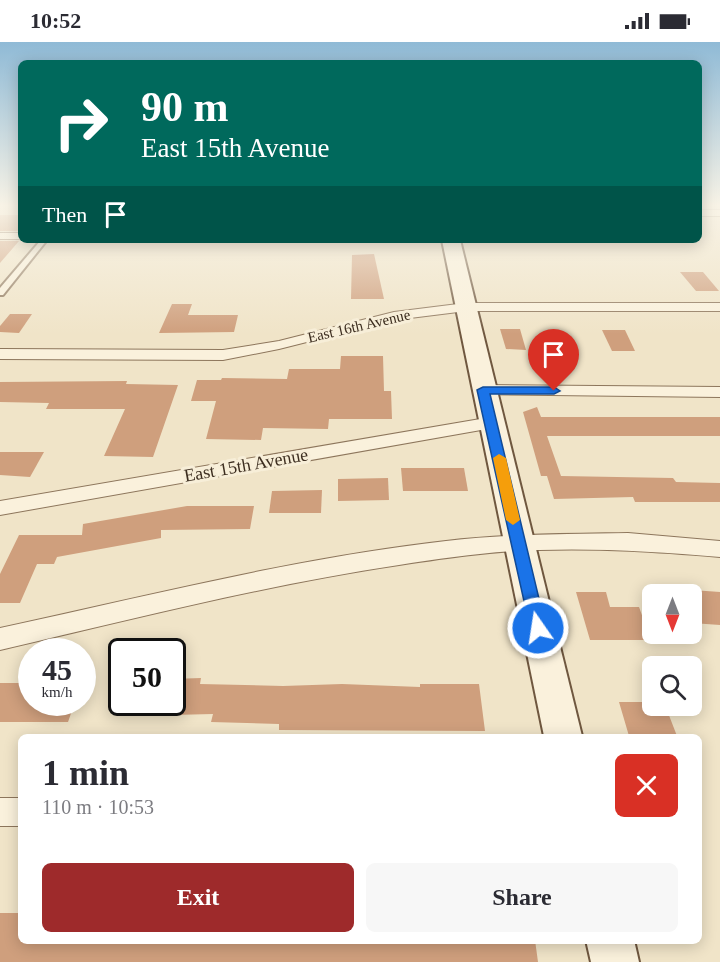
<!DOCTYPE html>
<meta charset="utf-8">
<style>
:root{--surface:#fff;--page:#f7f7f7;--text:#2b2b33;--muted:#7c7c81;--accent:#9e2a2b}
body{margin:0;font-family:Georgia,serif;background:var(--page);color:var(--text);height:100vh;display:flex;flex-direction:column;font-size:22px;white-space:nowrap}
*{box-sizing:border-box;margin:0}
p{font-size:20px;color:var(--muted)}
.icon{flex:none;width:33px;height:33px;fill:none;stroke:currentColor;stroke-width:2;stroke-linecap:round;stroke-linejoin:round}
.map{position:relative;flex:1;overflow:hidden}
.panel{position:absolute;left:18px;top:692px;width:684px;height:210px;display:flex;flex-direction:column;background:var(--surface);border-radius:9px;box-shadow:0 3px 15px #0003}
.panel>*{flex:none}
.hud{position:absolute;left:18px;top:18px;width:684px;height:183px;border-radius:9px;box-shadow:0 3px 15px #0003;background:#00695c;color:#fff;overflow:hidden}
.needle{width:39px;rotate:180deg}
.buttons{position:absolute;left:642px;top:542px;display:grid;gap:12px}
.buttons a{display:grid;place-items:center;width:60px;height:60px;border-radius:9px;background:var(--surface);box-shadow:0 3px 15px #0003;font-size:30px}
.speed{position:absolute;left:18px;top:596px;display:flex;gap:12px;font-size:30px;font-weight:700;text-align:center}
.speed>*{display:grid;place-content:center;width:78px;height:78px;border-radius:50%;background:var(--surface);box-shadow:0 3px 15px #0003;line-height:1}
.speed small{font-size:15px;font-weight:400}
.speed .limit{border:3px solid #111;border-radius:9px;background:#fff;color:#111}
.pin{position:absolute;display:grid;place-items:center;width:51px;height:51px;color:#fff;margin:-62px -26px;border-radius:50% 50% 50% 0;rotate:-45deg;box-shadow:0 0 6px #0007}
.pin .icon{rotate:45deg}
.me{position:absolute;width:66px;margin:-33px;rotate:347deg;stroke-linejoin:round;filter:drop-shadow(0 0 4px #0008)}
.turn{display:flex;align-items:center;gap:21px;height:126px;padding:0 24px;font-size:27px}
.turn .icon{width:78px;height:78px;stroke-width:2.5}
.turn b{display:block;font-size:42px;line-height:51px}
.then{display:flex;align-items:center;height:57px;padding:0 24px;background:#0003;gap:12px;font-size:22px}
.round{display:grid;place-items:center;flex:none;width:63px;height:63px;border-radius:9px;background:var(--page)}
.headline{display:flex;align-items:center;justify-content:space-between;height:102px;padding:0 24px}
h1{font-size:36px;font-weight:700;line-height:45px}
.action{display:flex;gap:12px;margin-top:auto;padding:12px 24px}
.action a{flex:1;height:69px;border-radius:9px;background:var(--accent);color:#fff;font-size:24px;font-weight:700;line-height:69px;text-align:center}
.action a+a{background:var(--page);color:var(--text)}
.status{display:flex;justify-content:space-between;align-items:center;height:42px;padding:0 30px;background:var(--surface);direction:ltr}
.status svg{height:16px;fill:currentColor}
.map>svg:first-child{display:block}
</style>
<div class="status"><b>10:52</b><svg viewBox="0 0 49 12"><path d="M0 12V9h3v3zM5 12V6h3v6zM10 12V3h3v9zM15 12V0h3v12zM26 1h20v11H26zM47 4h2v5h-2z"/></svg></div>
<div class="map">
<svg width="720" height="920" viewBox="0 0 720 920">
<rect width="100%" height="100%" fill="#f0e4c8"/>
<g fill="#cf9f7d">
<rect x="0" y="173" width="21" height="16"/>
<polygon points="0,199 19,199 0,221"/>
<polygon points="374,212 384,257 351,257 352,213"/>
<polygon points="680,230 703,230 719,249 696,249"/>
<polygon points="172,262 192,262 188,273 238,273 234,290 159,291"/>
<polygon points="10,272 32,272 19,291 0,290 0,284"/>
<polygon points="500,287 520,287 526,308 506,307"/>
<polygon points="602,288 625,288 635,309 612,309"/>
<polygon points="341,314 383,314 384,349 391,349 392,377 329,377 328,387 263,386 261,398 206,397 216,359 191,359 197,338 221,338 222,336 287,337 289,327 340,327"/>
<polygon points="127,339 126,342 178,343 153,415 104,414 125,367 46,367 49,361 0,360 0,340"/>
<polygon points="537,365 541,375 720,375 720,394 547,394 561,434 673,436 676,440 720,441 720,460 635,460 633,455 554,457 547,434 541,434 523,370"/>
<polygon points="0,410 44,410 30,435 0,433"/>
<polygon points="401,426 464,426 468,449 403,449"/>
<polygon points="388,436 389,458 338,459 338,437"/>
<polygon points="322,448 321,471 269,471 272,449"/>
<polygon points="187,464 254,464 250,487 161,488 161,496 57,515 54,522 37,522 20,561 0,561 0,532 19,493 82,493 83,482"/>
<polygon points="692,548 720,550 720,583 692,581"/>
<polygon points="576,550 606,550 610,565 639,565 651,598 590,598"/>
<polygon points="201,636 200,642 283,644 342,642 420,645 420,642 479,642 485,689 279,688 279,682 211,680 213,672 172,673 172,637"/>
<polygon points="0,641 32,641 32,660 75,660 68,680 0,680"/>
<polygon points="619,660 652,660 652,663 665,663 677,694 629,694"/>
<polygon points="0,871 21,871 21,898 535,898 538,920 0,920"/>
</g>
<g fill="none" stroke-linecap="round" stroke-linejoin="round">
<g stroke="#8d765c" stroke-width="4">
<polygon id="service" points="41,198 47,198 3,253 0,253 0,246"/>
</g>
<g stroke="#8d765c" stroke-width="2">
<g id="minor">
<rect x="699" y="168" width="21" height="6"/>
<rect x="0" y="191" width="21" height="6"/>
<polygon points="466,261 720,261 720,269 466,269 394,278 279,307 223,318 0,317 0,307 223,308 279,299 394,270"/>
<polygon points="483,343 720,345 720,355 477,352 475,348"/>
<polygon points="492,375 498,377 501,381 498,385 0,473 0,459"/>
<path d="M628 491 720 499V515C659 510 600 506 539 508 492 509 445 516 399 523 265 543 133 577 0 608V586C148 554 296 516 446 499 507 492 567 492 628 491Z"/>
<rect x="0" y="756" width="21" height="28"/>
</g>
</g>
<g stroke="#6f573f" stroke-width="4">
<g id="secondary">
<polygon points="442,198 460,198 582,694 544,694"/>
<polygon points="586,898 634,898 639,920 591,920"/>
</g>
</g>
<use href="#service" fill="#faf1dc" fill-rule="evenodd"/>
<use href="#minor" fill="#faf1dc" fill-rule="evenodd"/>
<use href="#secondary" fill="#faf1dc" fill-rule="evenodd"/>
</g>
<linearGradient id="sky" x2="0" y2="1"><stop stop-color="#8fbad6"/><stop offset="0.56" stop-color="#f8f3e6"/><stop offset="1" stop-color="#f8f3e6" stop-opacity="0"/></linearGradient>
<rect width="720" height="292" fill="url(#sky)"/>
<polygon fill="#1a73e8" stroke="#114b97" stroke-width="1.5" points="483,345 554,345 560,349 554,352 490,352 546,586 544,591 538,593 532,591 530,586 477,348"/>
<polygon fill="#f59e0b" points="499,412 506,416 520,478 513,483 506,478 493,416"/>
<g text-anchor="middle" stroke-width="6" stroke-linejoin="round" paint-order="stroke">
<g font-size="15" fill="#3d2e20" stroke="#f7eed8">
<text transform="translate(359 284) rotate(-13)" y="5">East 16th Avenue</text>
</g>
<g font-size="18" fill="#3d2e20" stroke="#f7eed8">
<text transform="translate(246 423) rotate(-10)" y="6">East 15th Avenue</text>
</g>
</g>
</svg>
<div class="buttons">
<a><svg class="needle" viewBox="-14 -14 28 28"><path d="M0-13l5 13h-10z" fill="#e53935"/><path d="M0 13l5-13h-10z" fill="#7c7c81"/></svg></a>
<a><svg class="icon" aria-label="search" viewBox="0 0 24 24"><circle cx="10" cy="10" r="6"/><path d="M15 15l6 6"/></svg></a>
</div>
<div class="speed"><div>45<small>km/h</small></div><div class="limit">50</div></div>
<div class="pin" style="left:554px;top:349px;background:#d93025"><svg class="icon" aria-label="arrive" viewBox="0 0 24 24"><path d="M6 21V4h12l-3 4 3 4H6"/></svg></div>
<svg class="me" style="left:538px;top:586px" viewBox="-20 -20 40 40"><circle r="17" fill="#1a73e8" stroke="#fff" stroke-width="3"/><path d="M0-11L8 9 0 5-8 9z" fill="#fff"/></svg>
<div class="hud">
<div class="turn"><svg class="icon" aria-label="right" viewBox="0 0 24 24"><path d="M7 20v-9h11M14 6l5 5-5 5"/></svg><div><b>90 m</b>East 15th Avenue</div></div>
<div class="then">Then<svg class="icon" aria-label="arrive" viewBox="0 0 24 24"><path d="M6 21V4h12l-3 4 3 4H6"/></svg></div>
</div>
<section class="panel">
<div class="headline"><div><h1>1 min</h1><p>110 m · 10:53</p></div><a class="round" style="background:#d93025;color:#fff"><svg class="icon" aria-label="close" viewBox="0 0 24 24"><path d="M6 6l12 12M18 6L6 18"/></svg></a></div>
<div class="action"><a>Exit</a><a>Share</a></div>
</section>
</div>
